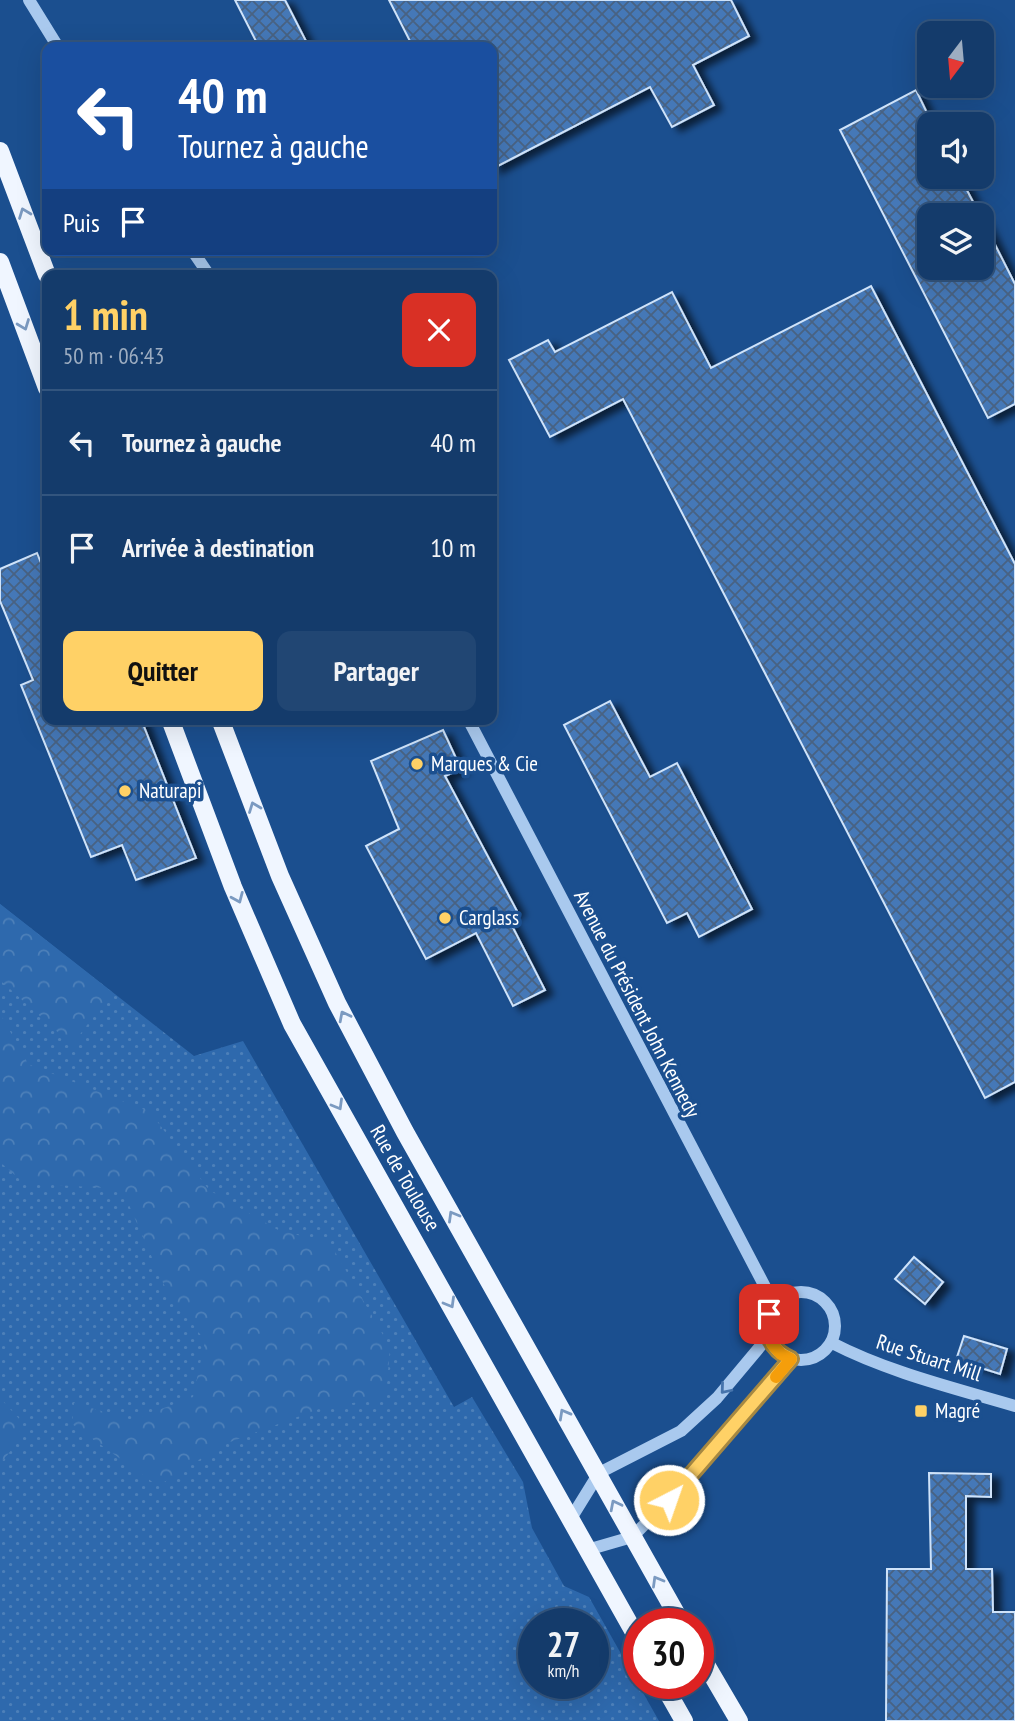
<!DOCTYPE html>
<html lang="fr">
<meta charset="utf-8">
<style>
:root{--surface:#143b6b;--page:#214673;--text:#f1f3f6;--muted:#9dadc1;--line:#33557e;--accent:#ffd166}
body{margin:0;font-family:"PT Sans Narrow",sans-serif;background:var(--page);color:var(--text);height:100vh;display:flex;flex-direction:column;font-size:26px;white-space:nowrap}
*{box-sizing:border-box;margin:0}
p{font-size:23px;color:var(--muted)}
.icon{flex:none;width:38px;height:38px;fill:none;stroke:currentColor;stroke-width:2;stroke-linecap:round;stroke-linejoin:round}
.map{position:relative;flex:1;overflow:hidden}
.side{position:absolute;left:42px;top:270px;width:455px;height:455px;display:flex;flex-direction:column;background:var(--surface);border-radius:14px;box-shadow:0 7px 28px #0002,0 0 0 2px var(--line)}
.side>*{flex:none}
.guide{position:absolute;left:42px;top:42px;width:455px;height:214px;border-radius:14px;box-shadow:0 7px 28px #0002,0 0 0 2px var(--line);background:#1a4fa0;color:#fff;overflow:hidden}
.needle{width:46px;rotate:196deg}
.tools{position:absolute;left:917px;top:21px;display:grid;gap:14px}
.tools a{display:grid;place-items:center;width:77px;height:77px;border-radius:14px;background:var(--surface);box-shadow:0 7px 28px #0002,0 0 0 2px var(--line);font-size:35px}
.speed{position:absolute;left:518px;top:1608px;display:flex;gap:14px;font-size:35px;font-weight:700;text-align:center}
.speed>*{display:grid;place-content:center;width:91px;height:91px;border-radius:50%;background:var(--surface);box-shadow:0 7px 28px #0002,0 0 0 2px var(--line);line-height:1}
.speed small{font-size:18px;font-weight:400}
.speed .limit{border:10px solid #d22;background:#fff;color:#111}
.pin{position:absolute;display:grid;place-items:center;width:60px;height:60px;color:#fff;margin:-30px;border-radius:14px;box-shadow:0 4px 10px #0006}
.me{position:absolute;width:77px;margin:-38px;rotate:41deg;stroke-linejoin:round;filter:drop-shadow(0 0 5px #0008)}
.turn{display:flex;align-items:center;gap:24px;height:147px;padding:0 21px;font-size:32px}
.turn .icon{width:91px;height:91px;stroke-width:2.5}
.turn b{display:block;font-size:49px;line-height:60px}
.then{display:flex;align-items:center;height:66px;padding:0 21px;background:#0003;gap:14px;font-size:26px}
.round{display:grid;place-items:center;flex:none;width:74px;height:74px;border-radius:14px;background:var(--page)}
.head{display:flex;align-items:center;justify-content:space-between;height:119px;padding:0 21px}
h1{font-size:42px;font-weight:700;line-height:52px;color:var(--accent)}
.cta{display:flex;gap:14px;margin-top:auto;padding:14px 21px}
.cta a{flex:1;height:80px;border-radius:14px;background:var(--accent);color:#111;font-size:28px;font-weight:700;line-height:80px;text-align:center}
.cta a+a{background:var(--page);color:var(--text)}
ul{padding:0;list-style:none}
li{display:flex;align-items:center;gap:21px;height:105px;padding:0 21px;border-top:2px solid var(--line)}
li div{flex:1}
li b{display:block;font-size:26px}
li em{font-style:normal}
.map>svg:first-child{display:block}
</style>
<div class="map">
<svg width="1015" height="1721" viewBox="0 0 1015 1721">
<defs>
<pattern id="grass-dots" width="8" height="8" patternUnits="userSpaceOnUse" patternTransform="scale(1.75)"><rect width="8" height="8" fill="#2e69ad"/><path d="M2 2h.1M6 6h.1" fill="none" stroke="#4d80b9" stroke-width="1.8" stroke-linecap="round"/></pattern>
<pattern id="forest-crowns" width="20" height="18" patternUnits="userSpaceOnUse" patternTransform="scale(1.75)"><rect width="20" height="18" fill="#2e69ad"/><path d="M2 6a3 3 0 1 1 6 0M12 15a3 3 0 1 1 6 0" fill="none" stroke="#4d80b9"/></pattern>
<pattern id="building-cross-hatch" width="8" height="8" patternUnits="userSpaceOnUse" patternTransform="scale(1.75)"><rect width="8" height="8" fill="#4478b7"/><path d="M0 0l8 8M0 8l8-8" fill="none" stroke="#486282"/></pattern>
<filter id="shadow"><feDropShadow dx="8" dy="4.5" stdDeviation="3.5" flood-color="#0009"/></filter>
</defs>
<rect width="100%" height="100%" fill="#1b4f8f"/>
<path fill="url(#grass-dots)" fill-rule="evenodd" d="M0 904 194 1056 243 1041 454 1407 472 1397 523 1482 532 1528 564 1586 589 1597 659 1721H0ZM534 1624H593V1684H534Z"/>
<g fill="url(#forest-crowns)">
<polygon points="0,904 112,992 72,1045 0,980"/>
<polygon points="0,1013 28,1064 150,1112 209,1190 278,1230 330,1243 390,1347 386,1397 319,1409 222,1445 158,1486 72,1424 74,1403 132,1420 193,1397 205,1341 164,1285 122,1189 24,1183 0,1162"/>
<polygon points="0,1398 22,1422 17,1443 0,1464"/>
</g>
<g fill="url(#building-cross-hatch)" stroke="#cfe3fa" stroke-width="2" filter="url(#shadow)">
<polygon points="235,0 285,0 309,47 259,47"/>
<polygon points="389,0 731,0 749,36 693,65 714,105 672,127 650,87 492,169 492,47 413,47"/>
<polygon points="916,90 929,117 929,177 960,177 980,215 929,215 929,268 982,268 982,219 1015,284 1015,404 988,418 840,130"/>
<polygon points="871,286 1015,564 1015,1082 985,1098 623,399 550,437 509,360 548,340 555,352 672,292 711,368"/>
<polygon points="37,553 47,578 47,719 141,719 196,858 136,880 122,845 91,857 21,685 33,680 0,601 0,569"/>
<polygon points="610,701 650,777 677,763 752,909 699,937 687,913 667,923 564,725"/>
<polygon points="443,730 461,769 445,776 517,911 507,916 545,990 513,1006 476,933 426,959 366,846 399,829 371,761"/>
<polygon points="914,1257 943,1282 925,1304 895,1279"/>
<polygon points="964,1336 1007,1349 1000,1374 956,1360"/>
<polygon points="929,1473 991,1474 991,1497 966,1496 966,1569 992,1569 993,1612 1015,1612 1015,1721 886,1721 887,1569 931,1569"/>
</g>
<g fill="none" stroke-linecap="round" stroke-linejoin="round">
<g stroke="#a9c9ee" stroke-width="12">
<polyline points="29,0 58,47"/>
<polyline points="192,250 209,275"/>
<polyline points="468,719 774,1304"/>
<circle cx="801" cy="1326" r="34"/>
<path d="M832 1343C888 1372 954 1388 1015 1406"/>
<polyline points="570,1520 599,1473 681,1431 717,1398 768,1337"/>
<polyline points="587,1550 632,1537 669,1500 791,1359"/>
</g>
<g stroke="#f0f6ff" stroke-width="18">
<polyline points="0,151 47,275"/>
<polyline points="0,262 47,388"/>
<polyline points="170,719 233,887 292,1024 639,1641"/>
<polyline points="220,719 280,876 337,1003 405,1132 682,1624"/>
<polyline points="698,1651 739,1721"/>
<polyline points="663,1684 684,1721"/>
</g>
</g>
<defs><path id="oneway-chevron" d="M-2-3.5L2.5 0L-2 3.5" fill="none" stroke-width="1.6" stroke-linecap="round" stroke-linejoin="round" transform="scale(1.75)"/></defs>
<g stroke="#7b9ac1">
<use href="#oneway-chevron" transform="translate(24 213) rotate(-111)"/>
<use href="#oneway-chevron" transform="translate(24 325) rotate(69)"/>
<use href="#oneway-chevron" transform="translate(254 807) rotate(-111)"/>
<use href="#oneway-chevron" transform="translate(238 898) rotate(67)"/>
<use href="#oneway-chevron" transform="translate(344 1016) rotate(-117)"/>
<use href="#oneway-chevron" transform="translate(338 1105) rotate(60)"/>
<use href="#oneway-chevron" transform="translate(453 1216) rotate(-120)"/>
<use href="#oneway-chevron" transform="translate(450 1303) rotate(60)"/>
<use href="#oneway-chevron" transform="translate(564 1414) rotate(-119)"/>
<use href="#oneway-chevron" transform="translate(615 1505) rotate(-117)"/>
<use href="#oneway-chevron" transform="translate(657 1581) rotate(-120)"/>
</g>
<use stroke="#4674ac" href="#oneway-chevron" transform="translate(725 1389) rotate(130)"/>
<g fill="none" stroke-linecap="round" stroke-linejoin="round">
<g stroke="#a68842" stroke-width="18">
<path id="route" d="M669 1500 791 1359C772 1350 764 1336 769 1314"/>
</g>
<use href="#route" stroke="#ffd166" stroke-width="12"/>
<polyline stroke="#f59e0b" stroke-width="12" points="772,1344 781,1354 791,1359 776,1377"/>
</g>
<g fill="#ffd166" stroke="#1b4f8f" stroke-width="2.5">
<circle cx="417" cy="764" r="7"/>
<circle cx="125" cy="791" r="7"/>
<circle cx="445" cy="918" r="7"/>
<rect x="914" y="1404" width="14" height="14" rx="3.5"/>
</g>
<g text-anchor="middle" stroke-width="7" stroke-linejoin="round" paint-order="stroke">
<g font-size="21" fill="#fff" stroke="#1b4f8f" text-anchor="start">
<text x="431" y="771">Marques &amp; Cie</text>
<text x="139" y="798">Naturapi</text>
<text x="459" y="925">Carglass</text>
<text x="935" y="1418">Magré</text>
</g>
<g font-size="21" fill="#fff" stroke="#1b4f8f">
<text transform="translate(637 1004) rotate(63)" y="7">Avenue du Président John Kennedy</text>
<text transform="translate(405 1178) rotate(60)" y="7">Rue de Toulouse</text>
<text transform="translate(929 1358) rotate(18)" y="7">Rue Stuart Mill</text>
</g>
</g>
</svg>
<div class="tools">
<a><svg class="needle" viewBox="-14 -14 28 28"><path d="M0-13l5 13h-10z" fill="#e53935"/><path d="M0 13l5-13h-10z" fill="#9dadc1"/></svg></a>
<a><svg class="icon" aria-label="sound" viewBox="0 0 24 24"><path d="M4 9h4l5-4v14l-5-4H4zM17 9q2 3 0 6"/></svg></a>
<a><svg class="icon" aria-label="layers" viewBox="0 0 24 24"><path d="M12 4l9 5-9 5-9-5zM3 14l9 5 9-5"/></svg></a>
</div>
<div class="speed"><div>27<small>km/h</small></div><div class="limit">30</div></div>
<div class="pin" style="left:769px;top:1314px;background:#d93025"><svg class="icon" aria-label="arrive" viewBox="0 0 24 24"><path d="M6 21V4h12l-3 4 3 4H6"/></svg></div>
<svg class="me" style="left:669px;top:1500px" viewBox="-20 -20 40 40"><circle r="17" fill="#ffd166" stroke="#fff" stroke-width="3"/><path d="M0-11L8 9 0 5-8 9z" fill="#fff"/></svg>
<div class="guide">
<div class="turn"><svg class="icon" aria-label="left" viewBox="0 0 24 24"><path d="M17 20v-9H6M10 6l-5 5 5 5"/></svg><div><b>40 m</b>Tournez à gauche</div></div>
<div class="then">Puis<svg class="icon" aria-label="arrive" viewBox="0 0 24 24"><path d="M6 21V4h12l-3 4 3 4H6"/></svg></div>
</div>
<section class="side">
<div class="head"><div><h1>1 min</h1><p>50 m · 06:43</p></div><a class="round" style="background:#d93025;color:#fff"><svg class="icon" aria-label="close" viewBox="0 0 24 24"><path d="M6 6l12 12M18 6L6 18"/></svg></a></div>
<ul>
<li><svg class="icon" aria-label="left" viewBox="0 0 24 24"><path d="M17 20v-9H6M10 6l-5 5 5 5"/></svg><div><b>Tournez à gauche</b></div><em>40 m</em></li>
<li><svg class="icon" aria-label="arrive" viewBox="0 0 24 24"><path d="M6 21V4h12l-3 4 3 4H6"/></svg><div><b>Arrivée à destination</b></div><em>10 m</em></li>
</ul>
<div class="cta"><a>Quitter</a><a>Partager</a></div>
</section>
</div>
